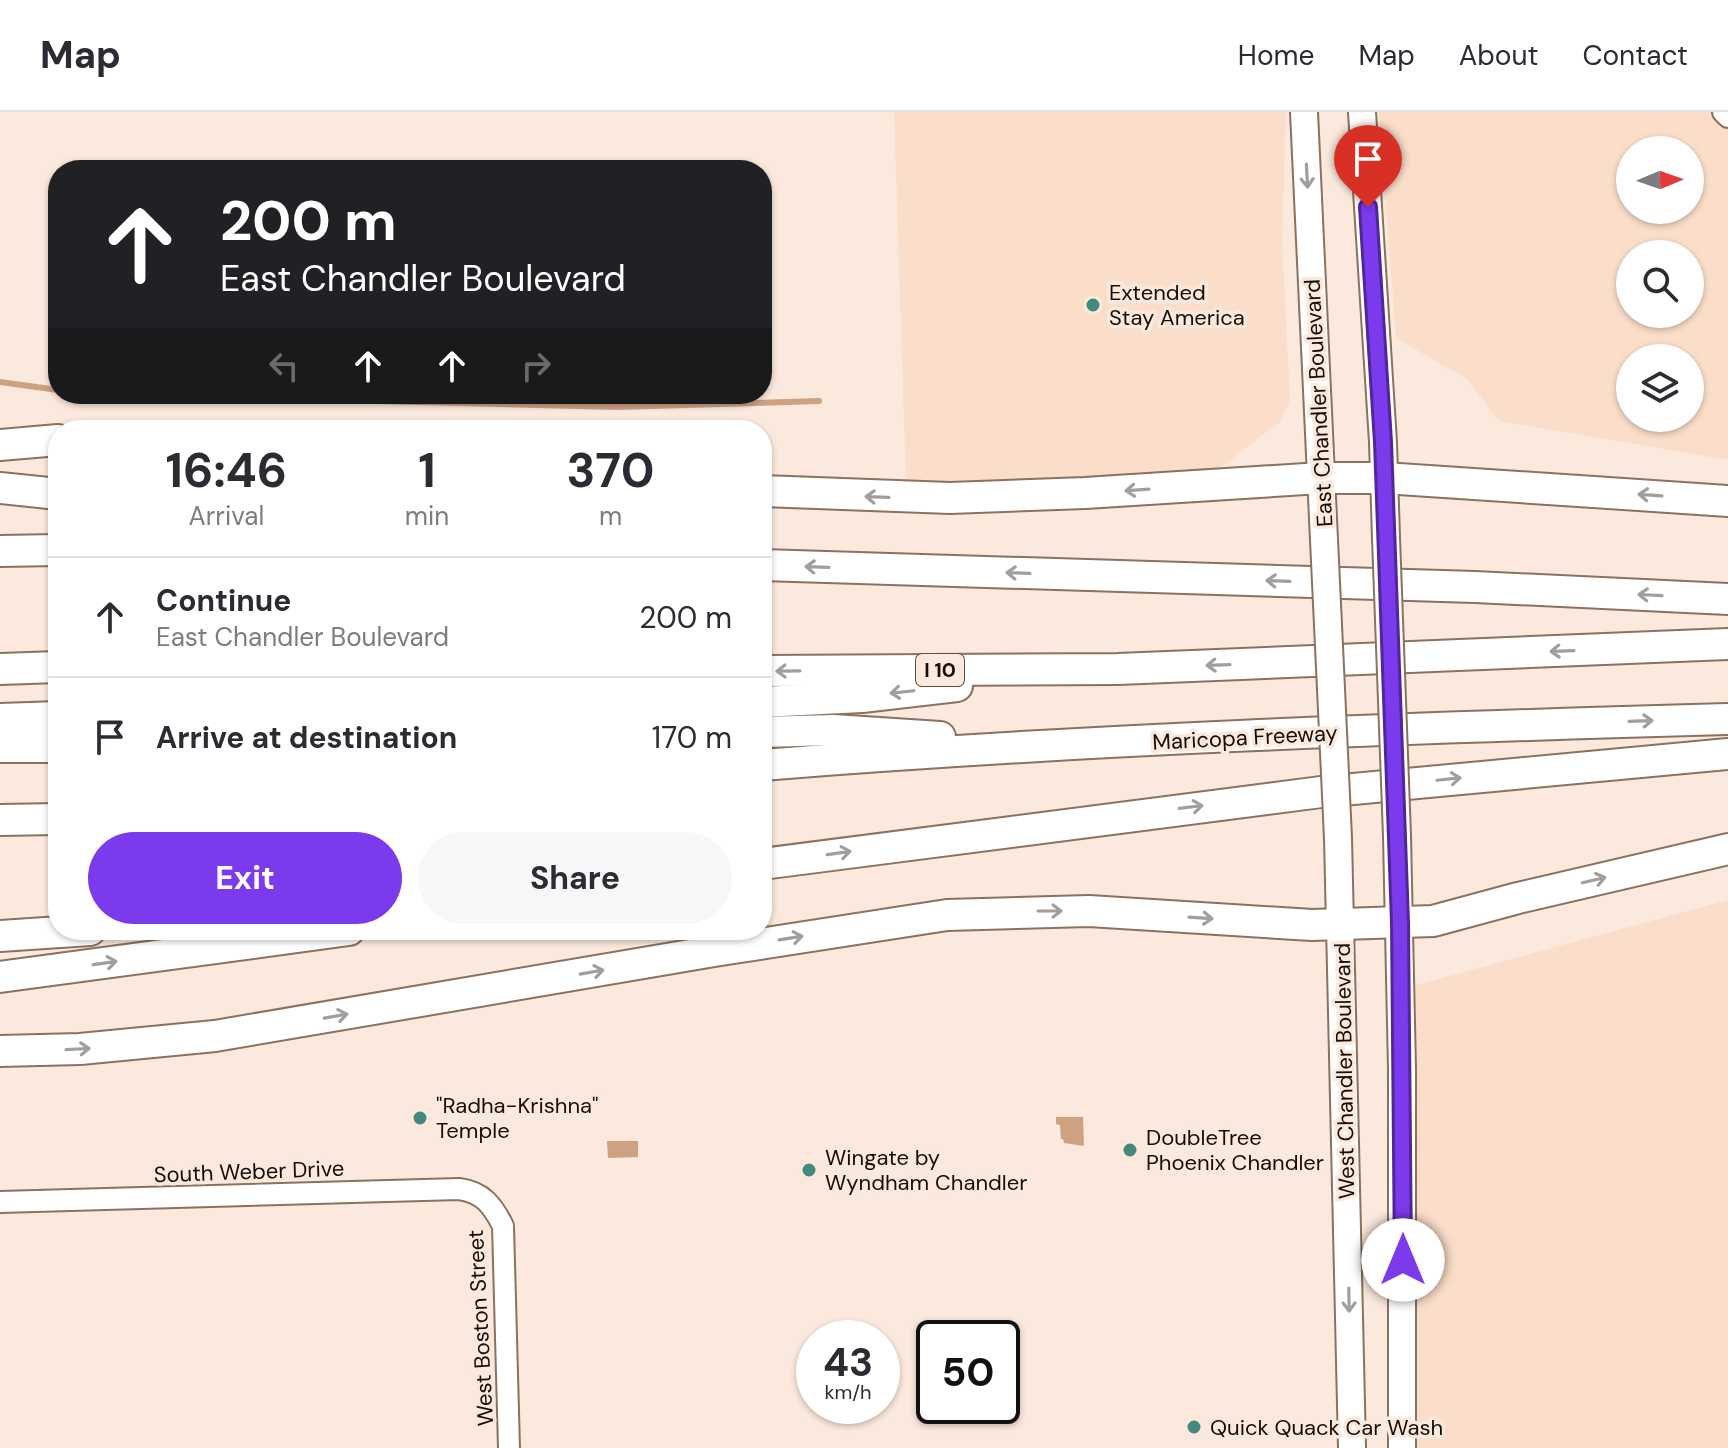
<!DOCTYPE html>
<style>
:root{--surface:#fff;--page:#f7f7f7;--text:#2b2b33;--muted:#7c7c81;--line:#e1e1e2;--accent:#7c3aed}
body{margin:0;font-family:"DM Sans",sans-serif;background:var(--page);color:var(--text);height:100vh;display:flex;flex-direction:column;font-size:30px;white-space:nowrap}
*{box-sizing:border-box;margin:0}
p{font-size:26px;color:var(--muted)}
.icon{flex:none;width:44px;height:44px;fill:none;stroke:currentColor;stroke-width:2;stroke-linecap:round;stroke-linejoin:round}
.map{position:relative;flex:1;overflow:hidden}
.panel{position:absolute;left:48px;top:308px;width:724px;height:520px;display:flex;flex-direction:column;background:var(--surface);border-radius:32px;box-shadow:0 2px 6px #0004}
.panel>*{flex:none}
.banner{position:absolute;left:48px;top:48px;width:724px;height:244px;border-radius:32px;box-shadow:0 2px 6px #0004;background:#202124;color:#fff;overflow:hidden}
.needle{width:52px;rotate:88deg}
.tools{position:absolute;left:1616px;top:24px;display:grid;gap:16px}
.tools a{display:grid;place-items:center;width:88px;height:88px;border-radius:50%;background:var(--surface);box-shadow:0 2px 6px #0004;font-size:40px}
.speed{position:absolute;left:796px;top:1208px;display:flex;gap:16px;font-size:40px;font-weight:700;text-align:center}
.speed>*{display:grid;place-content:center;width:104px;height:104px;border-radius:50%;background:var(--surface);box-shadow:0 2px 6px #0004;line-height:1}
.speed small{font-size:20px;font-weight:400}
.speed .limit{border:4px solid #111;border-radius:12px;background:#fff;color:#111}
.pin{position:absolute;display:grid;place-items:center;width:68px;height:68px;color:#fff;margin:-82px -34px;border-radius:50% 50% 50% 0;rotate:-45deg;box-shadow:0 0 8px #0007}
.pin .icon{rotate:45deg}
.me{position:absolute;width:88px;margin:-44px;rotate:0deg;stroke-linejoin:round;filter:drop-shadow(0 0 6px #0008)}
.turn{display:flex;align-items:center;gap:28px;height:168px;padding:0 40px;font-size:36px}
.turn .icon{width:104px;height:104px;stroke-width:2.5}
.turn b{display:block;font-size:56px;line-height:68px}
.lanes{display:flex;align-items:center;height:76px;padding:0 40px;background:#0003;justify-content:center;gap:40px;direction:ltr}
.lanes .off{opacity:.35}
.eta{display:flex;justify-content:space-evenly;align-items:center;height:136px;text-align:center}
.eta b{font-size:48px;font-weight:700;line-height:56px}
.button{display:flex;gap:16px;margin-top:auto;padding:16px 40px}
.button a{flex:1;height:92px;border-radius:48px;background:var(--accent);color:#fff;font-size:32px;font-weight:700;line-height:92px;text-align:center}
.button a+a{background:var(--page);color:var(--text)}
ul{padding:0;list-style:none}
li{display:flex;align-items:center;gap:24px;height:120px;padding:0 40px;border-top:2px solid var(--line)}
li div{flex:1}
li b{display:block;font-size:30px}
li em{font-style:normal}
header{display:flex;align-items:center;gap:48px;box-sizing:border-box;height:112px;padding:0 40px;background:var(--surface);border-bottom:2px solid var(--line)}
header strong{font-size:38px}
nav{display:flex;gap:44px;margin-inline-start:auto;font-size:28px}
.map>svg:first-child{display:block}
</style>
<header>
<strong>Map</strong>
<nav><a>Home</a><a>Map</a><a>About</a><a>Contact</a></nav>
</header>
<div class="map">
<svg width="1728" height="1336" viewBox="0 0 1728 1336">
<rect width="100%" height="100%" fill="#fbe9dd"/>
<g fill="#fadec9" fill-rule="evenodd">
<polygon points="894,0 1286,0 1282,130 1290,288 1280,310 1213,361 1077,370 906,371"/>
<path d="M1379 0H1728V348L1499 309 1468 268 1396 226ZM1630 38H1690V98H1630ZM1630 142H1690V202H1630ZM1630 246H1690V306H1630Z"/>
<polygon points="1728,788 1728,1336 1401,1336 1402,877"/>
</g>
<g fill="#cea180">
<polygon points="1083,1005 1084,1034 1064,1031 1063,1027 1061,1027 1060,1013 1056,1012 1056,1005"/>
<polygon points="607,1029 638,1029 638,1045 608,1046"/>
</g>
<g fill="none" stroke-linecap="round" stroke-linejoin="round">
<g stroke="#cea180" stroke-width="6">
<polyline points="0,270 58,278"/>
<polyline points="90,282 617,295 819,289"/>
</g>
<g stroke="#8b715e" stroke-width="24">
<g id="minor">
<polyline points="1723,0 1728,5"/>
<path d="M0 1090 459 1077C483 1080 493 1094 503 1114L509 1336"/>
</g>
</g>
<g stroke="#8b715e" stroke-width="30">
<g id="major">
<polyline points="1304,0 1324,428"/>
<polyline points="1362,0 1383,330 1386,426"/>
<polyline points="1397,724 1402,957 1402,1336"/>
<polyline points="1338,726 1352,1336"/>
</g>
</g>
<g stroke="#8b715e" stroke-width="34">
<g id="highway">
<polyline points="0,333 58,328"/>
<polyline points="0,376 58,382"/>
<polyline points="762,379 950,386 1085,381 1321,366 1384,366 1728,389"/>
<polyline points="0,439 58,438"/>
<polyline points="762,453 1475,475 1728,487"/>
<polyline points="0,557 58,555"/>
<polyline points="762,559 1118,557 1728,532"/>
<polyline points="762,590 862,585 957,574"/>
<polyline points="0,607 58,605"/>
<polyline points="762,620 833,618 940,625"/>
<polyline points="0,635 58,635"/>
<path d="M762 653C1083 627 1406 616 1728 607"/>
<polyline points="0,708 58,707"/>
<polyline points="762,752 1321,680 1728,642"/>
<polyline points="0,824 90,818"/>
<polyline points="0,865 349,818"/>
<polyline points="0,939 80,937 215,924 714,839 947,803 1089,799 1312,813 1433,809 1518,786 1728,737"/>
</g>
</g>
<use href="#minor" stroke="#fff" stroke-width="20"/>
<use href="#major" stroke="#fff" stroke-width="26"/>
<use href="#highway" stroke="#fff" stroke-width="30"/>
<g stroke="#8b715e" stroke-width="30" stroke-linecap="butt">
<g id="major-bridge">
<polyline points="1386,426 1397,724"/>
<polyline points="1324,428 1338,726"/>
</g>
</g>
<use href="#major-bridge" stroke="#fff" stroke-width="26"/>
</g>
<defs><path id="oneway-shaft" d="M-6 0H5M1.5-3L5.5 0L1.5 3" fill="none" stroke-width="1.6" stroke-linecap="round" stroke-linejoin="round" transform="scale(2)"/></defs>
<g stroke="#a29e9b">
<use href="#oneway-shaft" transform="translate(1307 64) rotate(87)"/>
<use href="#oneway-shaft" transform="translate(1137 378) rotate(176)"/>
<use href="#oneway-shaft" transform="translate(1650 383) rotate(-176)"/>
<use href="#oneway-shaft" transform="translate(877 385) rotate(-178)"/>
<use href="#oneway-shaft" transform="translate(817 455) rotate(-178)"/>
<use href="#oneway-shaft" transform="translate(1018 461) rotate(-178)"/>
<use href="#oneway-shaft" transform="translate(1278 469) rotate(-178)"/>
<use href="#oneway-shaft" transform="translate(1650 483) rotate(-177)"/>
<use href="#oneway-shaft" transform="translate(1562 539) rotate(178)"/>
<use href="#oneway-shaft" transform="translate(1218 553) rotate(178)"/>
<use href="#oneway-shaft" transform="translate(788 559) rotate(179)"/>
<use href="#oneway-shaft" transform="translate(902 580) rotate(174)"/>
<use href="#oneway-shaft" transform="translate(1641 609) rotate(-2)"/>
<use href="#oneway-shaft" transform="translate(1449 667) rotate(-6)"/>
<use href="#oneway-shaft" transform="translate(1191 695) rotate(-7)"/>
<use href="#oneway-shaft" transform="translate(839 741) rotate(-8)"/>
<use href="#oneway-shaft" transform="translate(1594 768) rotate(-13)"/>
<use href="#oneway-shaft" transform="translate(1050 799)"/>
<use href="#oneway-shaft" transform="translate(1201 806) rotate(4)"/>
<use href="#oneway-shaft" transform="translate(791 826) rotate(-9)"/>
<use href="#oneway-shaft" transform="translate(105 851) rotate(-8)"/>
<use href="#oneway-shaft" transform="translate(592 860) rotate(-10)"/>
<use href="#oneway-shaft" transform="translate(336 904) rotate(-10)"/>
<use href="#oneway-shaft" transform="translate(78 937) rotate(-3)"/>
<use href="#oneway-shaft" transform="translate(1349 1188) rotate(89)"/>
</g>
<g fill="none" stroke-linecap="round" stroke-linejoin="round">
<g stroke="#51269a" stroke-width="20">
<polyline id="route" points="1368,95 1383,330 1400,811 1403,1148"/>
</g>
<use href="#route" stroke="#7c3aed" stroke-width="14"/>
</g>
<g fill="#44897d" stroke="#fbe9dd" stroke-width="3">
<circle cx="1093" cy="193" r="8"/>
<circle cx="420" cy="1006" r="8"/>
<circle cx="1130" cy="1038" r="8"/>
<circle cx="809" cy="1058" r="8"/>
<circle cx="1194" cy="1315" r="8"/>
</g>
<g text-anchor="middle" stroke-width="7" stroke-linejoin="round" paint-order="stroke">
<rect fill="#fbe9dd" stroke="#5b4f46" stroke-width="2" x="916" y="542" width="48" height="32" rx="6"/>
<g font-size="20" font-weight="bold" fill="#160d06">
<text x="940" y="565">I 10</text>
</g>
<g font-size="22" fill="#160d06" stroke="#fbe9dd" text-anchor="start">
<text x="1109" y="188">Extended<tspan x="1109" dy="25">Stay America</tspan></text>
<text x="436" y="1001">"Radha-Krishna"<tspan x="436" dy="25">Temple</tspan></text>
<text x="1146" y="1033">DoubleTree<tspan x="1146" dy="25">Phoenix Chandler</tspan></text>
<text x="825" y="1053">Wingate by<tspan x="825" dy="25">Wyndham Chandler</tspan></text>
<text x="1210" y="1323">Quick Quack Car Wash</text>
</g>
<g font-size="22" fill="#160d06" stroke="#fbe9dd">
<text transform="translate(1318 291) rotate(-93)" y="8">East Chandler Boulevard</text>
<text transform="translate(1245 625) rotate(-3)" y="8">Maricopa Freeway</text>
<text transform="translate(1344 959) rotate(-91)" y="8">West Chandler Boulevard</text>
<text transform="translate(249 1059) rotate(-2)" y="8">South Weber Drive</text>
<text transform="translate(480 1216) rotate(-93)" y="8">West Boston Street</text>
</g>
</g>
</svg>
<div class="tools">
<a><svg class="needle" viewBox="-14 -14 28 28"><path d="M0-13l5 13h-10z" fill="#e53935"/><path d="M0 13l5-13h-10z" fill="#7c7c81"/></svg></a>
<a><svg class="icon" aria-label="search" viewBox="0 0 24 24"><circle cx="10" cy="10" r="6"/><path d="M15 15l6 6"/></svg></a>
<a><svg class="icon" aria-label="layers" viewBox="0 0 24 24"><path d="M12 4l9 5-9 5-9-5zM3 14l9 5 9-5"/></svg></a>
</div>
<div class="speed"><div>43<small>km/h</small></div><div class="limit">50</div></div>
<div class="pin" style="left:1368px;top:95px;background:#d93025"><svg class="icon" aria-label="arrive" viewBox="0 0 24 24"><path d="M6 21V4h12l-3 4 3 4H6"/></svg></div>
<svg class="me" style="left:1403px;top:1148px" viewBox="-20 -20 40 40"><circle r="19" fill="#fff"/><path d="M0-13L10 11 0 6-10 11z" fill="#7c3aed"/></svg>
<div class="banner">
<div class="turn"><svg class="icon" aria-label="ahead" viewBox="0 0 24 24"><path d="M12 20V5M6 11l6-6 6 6"/></svg><div><b>200 m</b>East Chandler Boulevard</div></div>
<div class="lanes"><svg class="icon off" aria-label="left" viewBox="0 0 24 24"><path d="M17 20v-9H6M10 6l-5 5 5 5"/></svg><svg class="icon" aria-label="ahead" viewBox="0 0 24 24"><path d="M12 20V5M6 11l6-6 6 6"/></svg><svg class="icon" aria-label="ahead" viewBox="0 0 24 24"><path d="M12 20V5M6 11l6-6 6 6"/></svg><svg class="icon off" aria-label="right" viewBox="0 0 24 24"><path d="M7 20v-9h11M14 6l5 5-5 5"/></svg></div>
</div>
<section class="panel">
<div class="eta">
<div><b>16:46</b><p>Arrival</p></div>
<div><b>1</b><p>min</p></div>
<div><b>370</b><p>m</p></div>
</div>
<ul>
<li><svg class="icon" aria-label="ahead" viewBox="0 0 24 24"><path d="M12 20V5M6 11l6-6 6 6"/></svg><div><b>Continue</b><p>East Chandler Boulevard</p></div><em>200 m</em></li>
<li><svg class="icon" aria-label="arrive" viewBox="0 0 24 24"><path d="M6 21V4h12l-3 4 3 4H6"/></svg><div><b>Arrive at destination</b></div><em>170 m</em></li>
</ul>
<div class="button"><a>Exit</a><a>Share</a></div>
</section>
</div>
